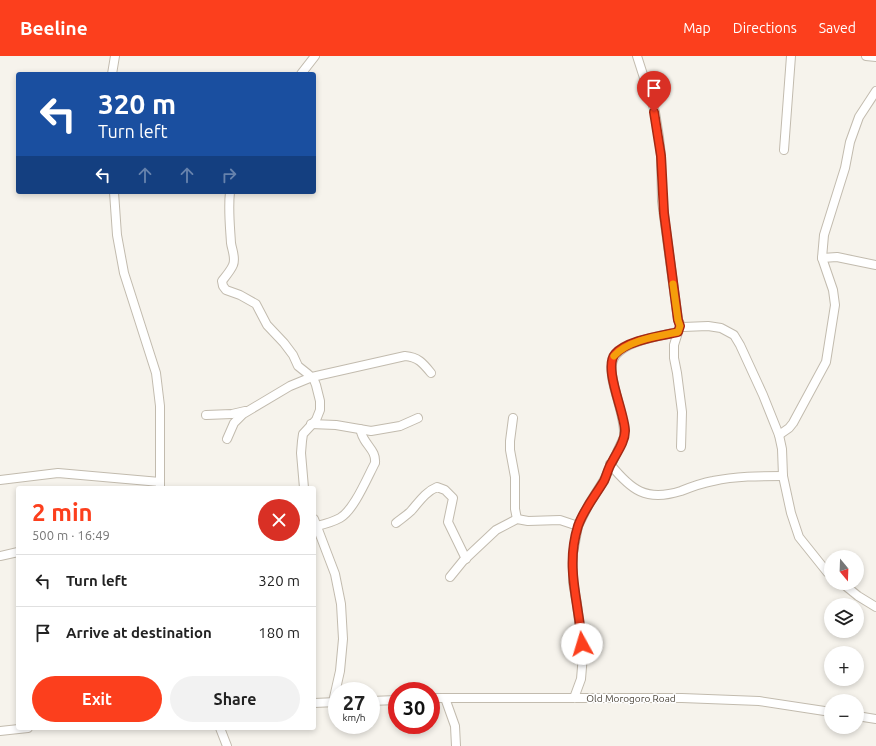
<!DOCTYPE html>
<meta charset="utf-8">
<style>
:root{--surface:#fff;--page:#f2f2f2;--text:#222;--muted:#767676;--line:#e0e0e0;--accent:#fc3f1d}
body{margin:0;font-family:Ubuntu,sans-serif;background:var(--page);color:var(--text);height:100vh;display:flex;flex-direction:column;font-size:15px;white-space:nowrap}
*{box-sizing:border-box;margin:0}
p{font-size:13px;color:var(--muted)}
.icon{flex:none;width:22px;height:22px;fill:none;stroke:currentColor;stroke-width:2;stroke-linecap:round;stroke-linejoin:round}
.map{position:relative;flex:1;overflow:hidden}
.drawer{position:absolute;left:16px;top:430px;width:300px;height:244px;display:flex;flex-direction:column;background:var(--surface);border-radius:4px;box-shadow:0 2px 6px #0003}
.drawer>*{flex:none}
.top-card{position:absolute;left:16px;top:16px;width:300px;height:122px;border-radius:4px;box-shadow:0 2px 6px #0003;background:#1a4fa0;color:#fff;overflow:hidden}
.needle{width:26px;rotate:161deg}
.buttons{position:absolute;left:824px;top:494px;display:grid;gap:8px}
.buttons a{display:grid;place-items:center;width:40px;height:40px;border-radius:50%;background:var(--surface);box-shadow:0 2px 6px #0003;font-size:20px}
.speed{position:absolute;left:328px;top:626px;display:flex;gap:8px;font-size:20px;font-weight:700;text-align:center}
.speed>*{display:grid;place-content:center;width:52px;height:52px;border-radius:50%;background:var(--surface);box-shadow:0 2px 6px #0003;line-height:1}
.speed small{font-size:10px;font-weight:400}
.speed .limit{border:6px solid #d22;background:#fff;color:#111}
.pin{position:absolute;display:grid;place-items:center;width:34px;height:34px;color:#fff;margin:-41px -17px;border-radius:50% 50% 50% 0;rotate:-45deg;box-shadow:0 0 4px #0007}
.pin .icon{rotate:45deg}
.me{position:absolute;width:44px;margin:-22px;rotate:354deg;stroke-linejoin:round;filter:drop-shadow(0 0 3px #0008)}
.turn{display:flex;align-items:center;gap:14px;height:84px;padding:0 16px;font-size:18px}
.turn .icon{width:52px;height:52px;stroke-width:2.5}
.turn b{display:block;font-size:28px;line-height:34px}
.lanes{display:flex;align-items:center;height:38px;padding:0 16px;background:#0003;justify-content:center;gap:20px;direction:ltr}
.lanes .off{opacity:.35}
.round{display:grid;place-items:center;flex:none;width:42px;height:42px;border-radius:21px;background:var(--page)}
.head{display:flex;align-items:center;justify-content:space-between;height:68px;padding:0 16px}
h1{font-size:24px;font-weight:700;line-height:30px;color:var(--accent)}
.cta{display:flex;gap:8px;margin-top:auto;padding:8px 16px}
.cta a{flex:1;height:46px;border-radius:24px;background:var(--accent);color:#fff;font-size:16px;font-weight:700;line-height:46px;text-align:center}
.cta a+a{background:var(--page);color:var(--text)}
ul{padding:0;list-style:none}
li{display:flex;align-items:center;gap:12px;height:52px;padding:0 16px;border-top:1px solid var(--line)}
li div{flex:1}
li b{display:block;font-size:15px}
li em{font-style:normal}
header{display:flex;align-items:center;gap:24px;box-sizing:border-box;height:56px;padding:0 20px;background:var(--accent);color:#fff}
header strong{font-size:19px}
nav{display:flex;gap:22px;margin-inline-start:auto;font-size:14px}
.map>svg:first-child{display:block}
</style>
<header>
<strong>Beeline</strong>
<nav><a>Map</a><a>Directions</a><a>Saved</a></nav>
</header>
<div class="map">
<svg width="876" height="690" viewBox="0 0 876 690">
<rect width="100%" height="100%" fill="#f6f3ec"/>
<g fill="none" stroke-linecap="round" stroke-linejoin="round">
<g stroke="#c2bbae" stroke-width="10">
<g id="street">
<polyline points="637,0 655,56 659,81 661,100 662,145 678,264 681,270 683,271 708,270 721,272 734,279 740,289 763,339 779,379 782,393 783,420 791,457 799,481 827,516 831,519"/>
<polyline points="866,0 876,1"/>
<polyline points="112,18 115,0"/>
<polyline points="301,18 315,0"/>
<polyline points="784,94 791,0"/>
<polyline points="114,136 117,179 124,217 156,317 160,350 160,432"/>
<path d="M230 136C228 153 230 170 231 187 232 194 236 202 233 209 231 214 226 220 222 225L223 230 226 234 240 239 256 248 267 269 284 287 293 299 298 310 308 318 314 324 316 329 320 345V354L316 364 303 378 302 385 301 397 304 432"/>
<polyline points="822,202 837,201 876,209"/>
<polyline points="679,273 674,289 674,302 677,317 682,356 681,391"/>
<polyline points="206,359 232,358 245,355"/>
<polyline points="513,362 510,385 510,394 515,421 515,453 517,463"/>
<polyline points="311,368 336,369 371,375 400,370 418,362"/>
<polyline points="779,379 789,372 793,367 826,306 835,249 833,234 822,202 824,179 845,112 850,86 859,61 876,35"/>
<path d="M227 383 234 367 243 358 290 330 312 321 405 300C418 301 423 307 431 317"/>
<path d="M610 408C631 434 646 446 681 435 691 431 702 427 713 425 736 420 759 420 783 420"/>
<polyline points="0,424 58,417 160,426"/>
<polyline points="314,463 335,518 341,548 343,583 340,615 333,646"/>
<path d="M396 467C401 463 407 459 411 455 419 446 425 436 437 431L445 434 453 442 448 466 466 503"/>
<path d="M317 470C325 468 333 466 340 462 354 454 367 422 375 407 376 396 369 392 364 383 362 380 361 376 360 373"/>
<polyline points="0,500 18,496"/>
<polyline points="450,521 463,505 496,474 517,463 528,465 560,464 578,470"/>
<polyline points="842,527 858,540 876,551"/>
<polyline points="431,642 682,642 759,645 831,656"/>
<polyline points="445,642 455,670 456,690"/>
<path d="M574 642 581 623 583 599 577 548 573 526V497L578 470 589 448 604 424 624 381C625 369 621 357 618 345 615 334 610 319 612 308 615 286 659 280 678 276"/>
<polyline points="371,645 397,644"/>
<polyline points="314,647 337,646"/>
<polyline points="857,660 876,663"/>
<polyline points="220,672 227,690"/>
<polyline points="0,675 28,672"/>
</g>
</g>
<use href="#street" stroke="#fff" stroke-width="8"/>
</g>
<g fill="none" stroke-linecap="round" stroke-linejoin="round">
<g stroke="#a42913" stroke-width="10">
<path id="route" d="M582 588C579 546 565 512 578 470 584 453 595 440 604 425 607 419 608 412 612 406 617 396 625 386 625 375 625 357 603 312 615 298 627 284 661 280 678 276L680 270 678 264 664 157 661 100 654 56"/>
</g>
<use href="#route" stroke="#fc3f1d" stroke-width="7"/>
<path stroke="#f59e0b" stroke-width="7" d="M614 300C628 284 658 280 678 276L680 270 678 264 673 228"/>
</g>
<g text-anchor="middle" stroke-width="3" stroke-linejoin="round" paint-order="stroke">
<g font-size="10" fill="#4b4439" stroke="#fff">
<text x="631" y="646">Old Morogoro Road</text>
</g>
</g>
</svg>
<div class="buttons">
<a><svg class="needle" viewBox="-14 -14 28 28"><path d="M0-13l5 13h-10z" fill="#e53935"/><path d="M0 13l5-13h-10z" fill="#767676"/></svg></a>
<a><svg class="icon" aria-label="layers" viewBox="0 0 24 24"><path d="M12 4l9 5-9 5-9-5zM3 14l9 5 9-5"/></svg></a>
<a>+</a>
<a>−</a>
</div>
<div class="speed"><div>27<small>km/h</small></div><div class="limit">30</div></div>
<div class="pin" style="left:654px;top:56px;background:#d93025"><svg class="icon" aria-label="arrive" viewBox="0 0 24 24"><path d="M6 21V4h12l-3 4 3 4H6"/></svg></div>
<svg class="me" style="left:582px;top:588px" viewBox="-20 -20 40 40"><circle r="19" fill="#fff"/><path d="M0-13L10 11 0 6-10 11z" fill="#fc3f1d"/></svg>
<div class="top-card">
<div class="turn"><svg class="icon" aria-label="left" viewBox="0 0 24 24"><path d="M17 20v-9H6M10 6l-5 5 5 5"/></svg><div><b>320 m</b>Turn left</div></div>
<div class="lanes"><svg class="icon" aria-label="left" viewBox="0 0 24 24"><path d="M17 20v-9H6M10 6l-5 5 5 5"/></svg><svg class="icon off" aria-label="ahead" viewBox="0 0 24 24"><path d="M12 20V5M6 11l6-6 6 6"/></svg><svg class="icon off" aria-label="ahead" viewBox="0 0 24 24"><path d="M12 20V5M6 11l6-6 6 6"/></svg><svg class="icon off" aria-label="right" viewBox="0 0 24 24"><path d="M7 20v-9h11M14 6l5 5-5 5"/></svg></div>
</div>
<section class="drawer">
<div class="head"><div><h1>2 min</h1><p>500 m · 16:49</p></div><a class="round" style="background:#d93025;color:#fff"><svg class="icon" aria-label="close" viewBox="0 0 24 24"><path d="M6 6l12 12M18 6L6 18"/></svg></a></div>
<ul>
<li><svg class="icon" aria-label="left" viewBox="0 0 24 24"><path d="M17 20v-9H6M10 6l-5 5 5 5"/></svg><div><b>Turn left</b></div><em>320 m</em></li>
<li><svg class="icon" aria-label="arrive" viewBox="0 0 24 24"><path d="M6 21V4h12l-3 4 3 4H6"/></svg><div><b>Arrive at destination</b></div><em>180 m</em></li>
</ul>
<div class="cta"><a>Exit</a><a>Share</a></div>
</section>
</div>
